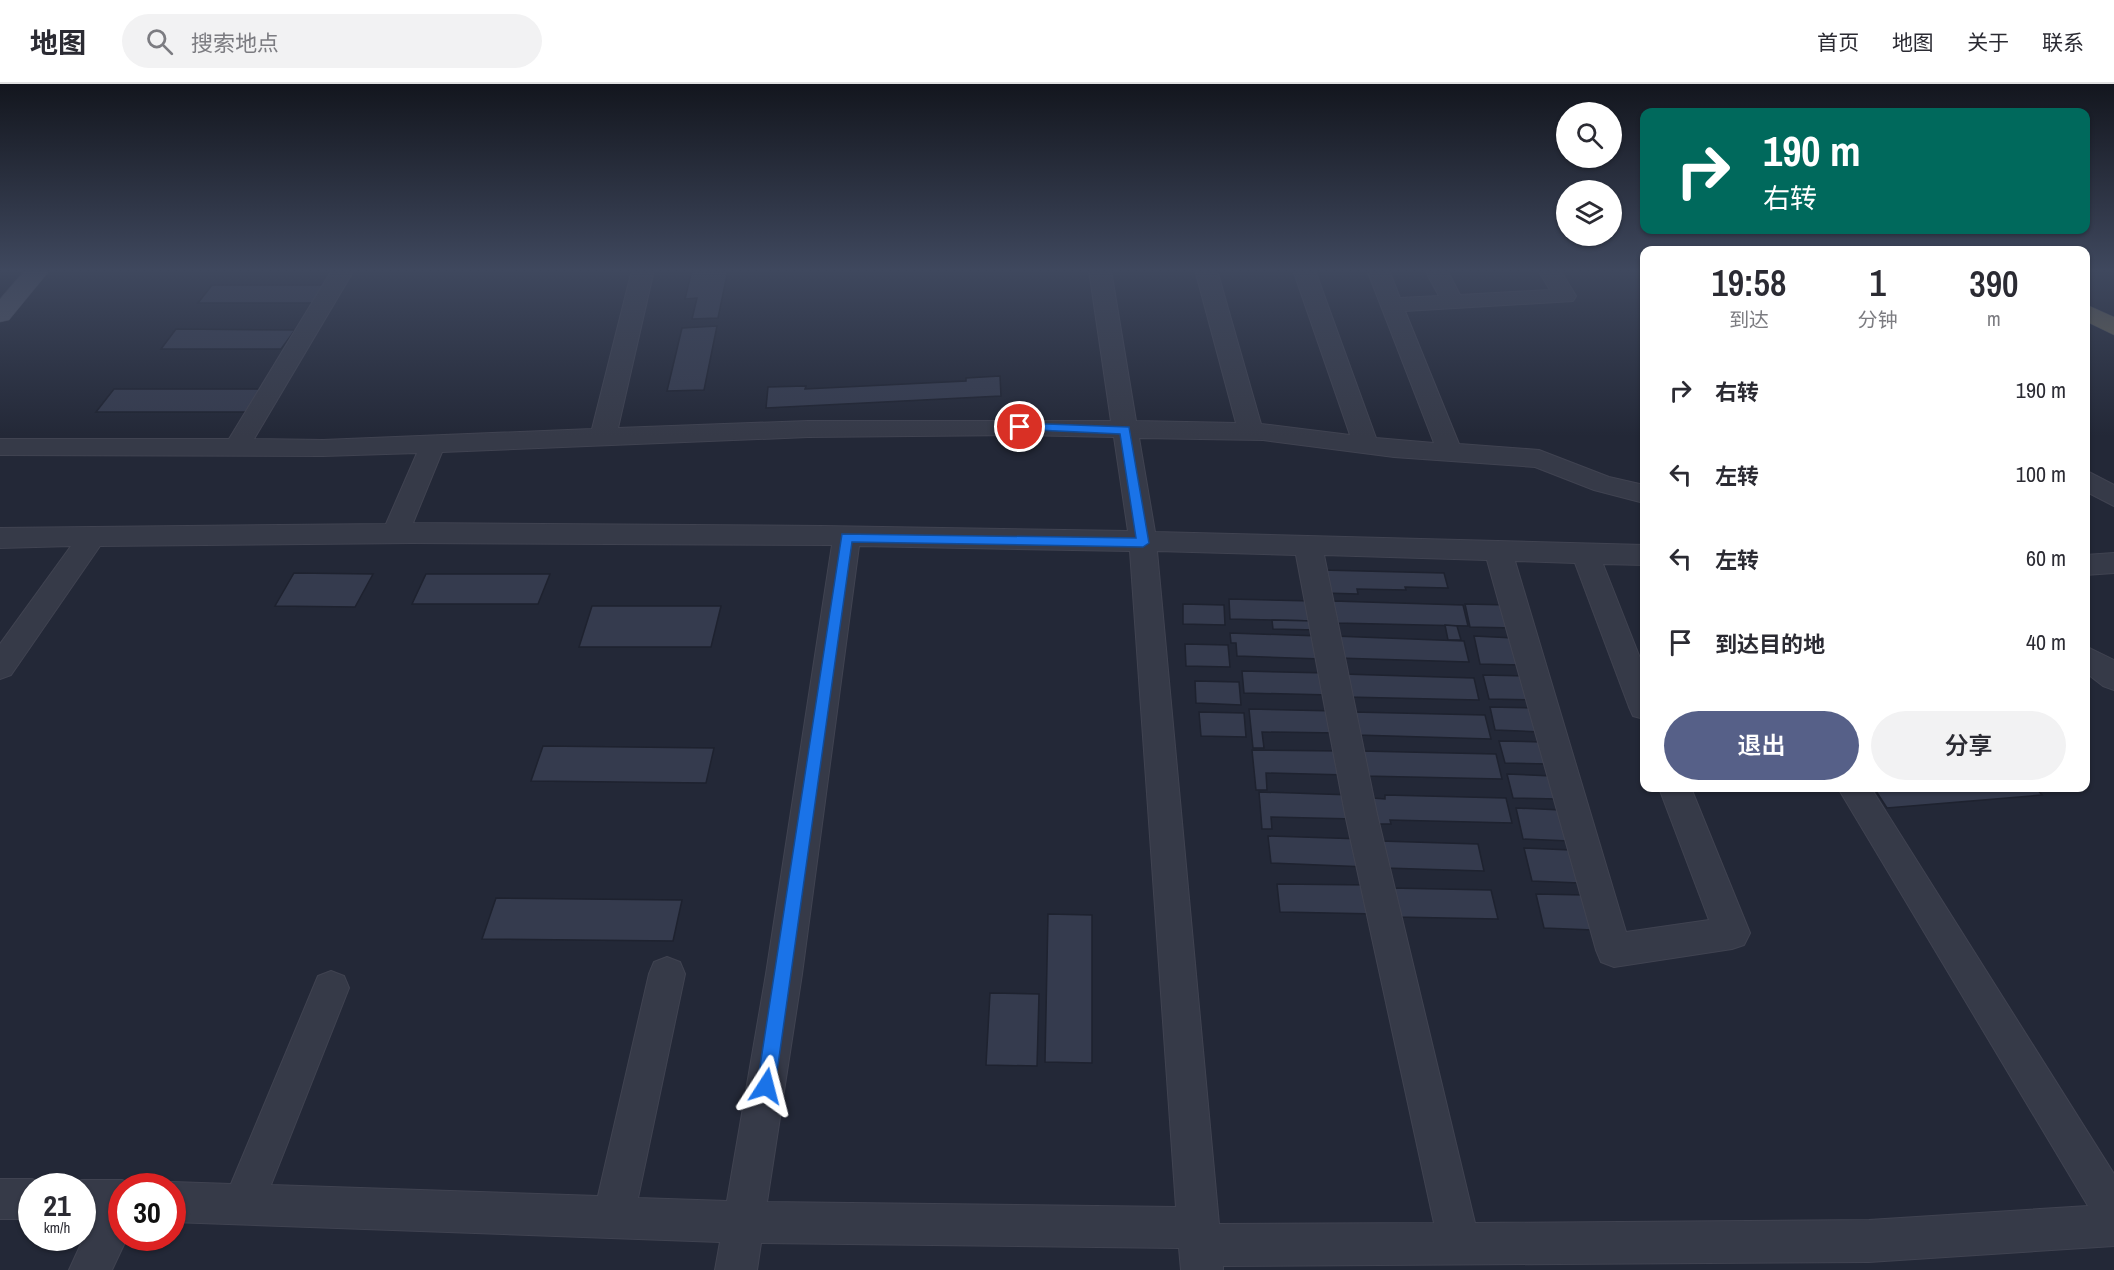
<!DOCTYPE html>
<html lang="zh">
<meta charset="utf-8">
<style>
:root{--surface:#fff;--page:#f2f2f3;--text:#2b2b33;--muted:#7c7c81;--line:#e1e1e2;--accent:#566088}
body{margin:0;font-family:"Archivo Narrow","Noto Sans SC",sans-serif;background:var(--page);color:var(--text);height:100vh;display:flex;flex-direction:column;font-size:22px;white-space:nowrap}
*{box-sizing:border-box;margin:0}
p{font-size:20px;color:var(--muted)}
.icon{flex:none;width:33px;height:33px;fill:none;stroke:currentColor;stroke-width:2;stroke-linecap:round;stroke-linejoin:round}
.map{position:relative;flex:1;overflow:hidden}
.panel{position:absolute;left:1640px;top:162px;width:450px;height:546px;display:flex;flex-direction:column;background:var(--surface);border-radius:12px;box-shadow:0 2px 4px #0004}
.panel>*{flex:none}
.banner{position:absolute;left:1640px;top:24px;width:450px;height:126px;border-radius:12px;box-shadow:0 2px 4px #0004;background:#00695c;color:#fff;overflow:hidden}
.buttons{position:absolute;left:1556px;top:18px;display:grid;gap:12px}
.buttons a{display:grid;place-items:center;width:66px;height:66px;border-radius:50%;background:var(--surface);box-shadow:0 2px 4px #0004;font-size:30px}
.speed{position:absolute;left:18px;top:1089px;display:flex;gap:12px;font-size:30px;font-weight:700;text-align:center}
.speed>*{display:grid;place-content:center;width:78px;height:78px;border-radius:50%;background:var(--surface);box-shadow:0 2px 4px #0004;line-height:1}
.speed small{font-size:15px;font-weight:400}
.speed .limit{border:9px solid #d22;background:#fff;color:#111}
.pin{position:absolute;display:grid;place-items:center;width:51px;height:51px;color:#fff;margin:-26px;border:3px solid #fff;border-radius:50%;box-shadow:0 2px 6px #0007}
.me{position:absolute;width:66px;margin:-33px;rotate:9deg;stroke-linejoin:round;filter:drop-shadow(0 0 4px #0008)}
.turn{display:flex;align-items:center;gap:21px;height:126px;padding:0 24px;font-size:27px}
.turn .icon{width:78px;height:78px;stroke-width:2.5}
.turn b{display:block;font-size:42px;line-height:51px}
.eta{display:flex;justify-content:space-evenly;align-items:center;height:102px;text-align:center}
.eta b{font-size:36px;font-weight:600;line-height:42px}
.primary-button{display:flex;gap:12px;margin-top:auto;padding:12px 24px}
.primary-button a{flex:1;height:69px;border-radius:36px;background:var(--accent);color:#fff;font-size:24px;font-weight:600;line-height:69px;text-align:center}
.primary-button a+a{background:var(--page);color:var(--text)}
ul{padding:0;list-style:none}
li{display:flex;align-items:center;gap:18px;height:84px;padding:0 24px}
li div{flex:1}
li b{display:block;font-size:22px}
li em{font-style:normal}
header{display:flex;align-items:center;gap:36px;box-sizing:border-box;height:84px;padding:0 30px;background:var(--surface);border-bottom:2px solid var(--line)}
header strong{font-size:28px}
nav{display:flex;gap:33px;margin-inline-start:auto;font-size:21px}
.search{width:420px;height:54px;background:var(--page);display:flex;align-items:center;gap:15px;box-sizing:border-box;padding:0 21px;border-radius:33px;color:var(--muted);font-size:22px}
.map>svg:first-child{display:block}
</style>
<header>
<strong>地图</strong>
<div class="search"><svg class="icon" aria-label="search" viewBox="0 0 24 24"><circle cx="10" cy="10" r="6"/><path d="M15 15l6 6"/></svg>搜索地点</div>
<nav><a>首页</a><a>地图</a><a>关于</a><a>联系</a></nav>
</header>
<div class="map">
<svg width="2114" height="1186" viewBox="0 0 2114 1186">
<rect width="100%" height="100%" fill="#232837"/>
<g fill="#353b4e" stroke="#1e222f" stroke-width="1.5">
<polygon points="692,186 728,186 718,234 692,235 697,214 685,215"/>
<polygon points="212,201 326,201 313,219 198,219"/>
<polygon points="717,242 704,306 667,307 682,244"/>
<polygon points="176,245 295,246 281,265 161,265"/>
<polygon points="1000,292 1001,312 766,324 768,303 806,302 805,305 966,297 966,294"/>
<polygon points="114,305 266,305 251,328 96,328"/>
<polygon points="1321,486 1444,489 1448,504 1405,503 1406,506 1357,505 1358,510 1324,509"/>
<polygon points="294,489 373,490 355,523 275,522"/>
<polygon points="426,490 550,490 538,520 412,520"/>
<polygon points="1229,515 1312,517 1315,537 1230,535"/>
<polygon points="1333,517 1463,521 1468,542 1336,539"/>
<polygon points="1183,520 1224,521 1225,541 1183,540"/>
<polygon points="1465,520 1508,521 1515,544 1470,543"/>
<polygon points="592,522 721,522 711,563 579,563"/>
<polygon points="1272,536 1315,537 1316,546 1273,545"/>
<polygon points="1445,541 1457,542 1461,556 1448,556"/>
<polygon points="1230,549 1319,552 1322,575 1237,572 1236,559 1231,559"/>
<polygon points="1334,552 1464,557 1469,578 1337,574"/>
<polygon points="1474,552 1514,554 1521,581 1480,580"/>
<polygon points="1185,560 1228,561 1230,583 1186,582"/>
<polygon points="1242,587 1328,589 1331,611 1244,609"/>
<polygon points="1342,590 1474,594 1479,616 1346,613"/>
<polygon points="1483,591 1526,592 1532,616 1489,615"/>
<polygon points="1195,597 1239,598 1241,621 1196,619"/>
<polygon points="1490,623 1535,624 1541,648 1495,646"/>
<polygon points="1249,625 1336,627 1340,649 1262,648 1264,664 1253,664"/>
<polygon points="1199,628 1244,629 1246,653 1201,652"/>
<polygon points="1353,628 1485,631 1491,655 1357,651"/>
<polygon points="1499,657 1543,658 1549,680 1505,679"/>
<polygon points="543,662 714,664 706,699 531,697"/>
<polygon points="1252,666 1342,667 1348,691 1266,689 1267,706 1256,706"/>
<polygon points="1360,667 1496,670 1502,695 1364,692"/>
<polygon points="1507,690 1552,692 1558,715 1513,714"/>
<polygon points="1874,704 2036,704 2042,711 1887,724"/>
<polygon points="1259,708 1352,711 1355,735 1271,733 1272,745 1262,745"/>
<polygon points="1385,711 1506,714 1512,739 1390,736 1391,740 1376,740 1372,714 1385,715"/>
<polygon points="1516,724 1561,726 1569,757 1523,755"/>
<polygon points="1268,752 1363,755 1367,783 1271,779"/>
<polygon points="1380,757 1478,760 1484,787 1384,784"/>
<polygon points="1524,764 1571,766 1579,799 1532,797"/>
<polygon points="1277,800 1373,801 1378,830 1280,828"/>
<polygon points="1390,804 1491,806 1498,835 1395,833"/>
<polygon points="1536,810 1584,811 1593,846 1544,844"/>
<polygon points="496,814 682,816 673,857 482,855"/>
<polygon points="1048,830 1092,831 1092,979 1045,978"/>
<polygon points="990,909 1039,910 1037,982 986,981"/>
</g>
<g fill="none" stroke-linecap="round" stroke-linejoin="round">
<g stroke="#404351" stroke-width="2">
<g id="minor">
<path d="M332 186H354L254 355 323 356 592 345 632 186H654L618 344 808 337H1111L1089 186H1111L1136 337 1236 339 1195 186H1217L1261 340 1350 351 1293 186H1315L1376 354 1434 359 1367 186H1389L1400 214 1439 212 1425 186H1447L1460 211 1550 206 1538 186H1560L1576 212 1573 217 1405 227 1459 360 1539 366 1609 393 1644 401V419L1594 406 1535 383 1394 373 1263 356 1139 354 1155 448 1644 461V481L1603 480 1644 584V635L1633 632 1629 623 1575 479 1515 477 1626 848 1709 836 1659 704H1691L1750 849 1744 861 1732 865 1614 883 1601 878 1596 866 1487 476 1324 471 1377 730 1475 1139 1869 1136 2088 1122 1838 704H1871L2114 1090V1162L1869 1178 1223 1182V1186H1181L1179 1164 761 1159 757 1186H715L720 1158 172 1138V1102H160L172 1098 231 1100 318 892 331 887 344 892 349 904 271 1101 598 1112 649 890 654 878 667 873 680 878 685 890 638 1114 727 1117 766 890 832 461 411 459 100 462 11 591 0 595V560L71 462 0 464V444L386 440 417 369 323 372 0 371V355H229ZM1020 351 1114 353 1128 447 822 442 413 439 442 368 808 353ZM859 462 1130 467 1176 1123 767 1118 802 890ZM1157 467 1296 471 1345 730 1434 1139 1219 1140Z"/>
<polygon points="2085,386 2114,401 2114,422 2085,407"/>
<polygon points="2114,469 2114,489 2085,491 2085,471"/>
<polygon points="2085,562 2114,576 2114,606 2103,602 2085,588"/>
<polygon points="0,1095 32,1095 46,1101 32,1102 32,1135 0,1135"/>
<polygon points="82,1096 122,1096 137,1102 122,1102 122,1154 127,1154 112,1186 69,1186 92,1136 82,1136 82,1102 67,1102"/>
</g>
</g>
<g stroke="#404351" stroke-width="1">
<polygon id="major" points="25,186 50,186 9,236 0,238 0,215"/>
</g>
<g stroke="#414553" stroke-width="1">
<polygon id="highway" points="2085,220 2114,233 2114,251 2085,237"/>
</g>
<use href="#minor" fill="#363a48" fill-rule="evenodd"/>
<use href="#major" fill="#545968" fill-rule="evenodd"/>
<use href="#highway" fill="#6d6854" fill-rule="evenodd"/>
</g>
<linearGradient id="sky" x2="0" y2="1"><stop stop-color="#13161e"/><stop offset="0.53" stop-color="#3f485e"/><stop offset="1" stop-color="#3f485e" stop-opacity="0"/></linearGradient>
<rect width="2114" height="352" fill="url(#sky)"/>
<polygon fill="#1a73e8" stroke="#114b97" stroke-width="1.5" points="1020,339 1129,343 1149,459 1143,463 852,458 775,1002 772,1009 766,1011 760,1009 757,1002 842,450 1136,454 1120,350 1016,345 1016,340"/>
</svg>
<div class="buttons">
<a><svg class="icon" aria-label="search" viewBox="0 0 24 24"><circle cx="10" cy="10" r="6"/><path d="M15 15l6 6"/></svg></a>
<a><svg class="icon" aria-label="layers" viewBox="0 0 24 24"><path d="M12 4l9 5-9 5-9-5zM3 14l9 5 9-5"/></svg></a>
</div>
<div class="speed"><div>21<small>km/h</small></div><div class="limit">30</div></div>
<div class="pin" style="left:1020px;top:343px;background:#d93025"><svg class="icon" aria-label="arrive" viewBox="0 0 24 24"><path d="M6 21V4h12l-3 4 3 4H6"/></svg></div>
<svg class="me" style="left:766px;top:1002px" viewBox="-20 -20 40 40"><path d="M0-17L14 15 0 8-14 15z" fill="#1a73e8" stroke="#fff" stroke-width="4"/></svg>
<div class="banner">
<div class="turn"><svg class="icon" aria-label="right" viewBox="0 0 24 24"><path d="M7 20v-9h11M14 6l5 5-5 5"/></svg><div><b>190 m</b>右转</div></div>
</div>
<section class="panel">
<div class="eta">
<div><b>19:58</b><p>到达</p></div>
<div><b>1</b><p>分钟</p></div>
<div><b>390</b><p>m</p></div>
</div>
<ul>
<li><svg class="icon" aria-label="right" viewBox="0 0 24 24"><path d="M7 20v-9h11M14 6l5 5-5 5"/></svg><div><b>右转</b></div><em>190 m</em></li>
<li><svg class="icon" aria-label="left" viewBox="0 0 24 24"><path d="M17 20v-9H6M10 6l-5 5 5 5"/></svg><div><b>左转</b></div><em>100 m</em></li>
<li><svg class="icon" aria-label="left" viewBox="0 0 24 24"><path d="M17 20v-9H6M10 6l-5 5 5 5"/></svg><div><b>左转</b></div><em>60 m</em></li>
<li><svg class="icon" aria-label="arrive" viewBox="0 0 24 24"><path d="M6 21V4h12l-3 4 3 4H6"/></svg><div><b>到达目的地</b></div><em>40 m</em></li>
</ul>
<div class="primary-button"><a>退出</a><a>分享</a></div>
</section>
</div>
